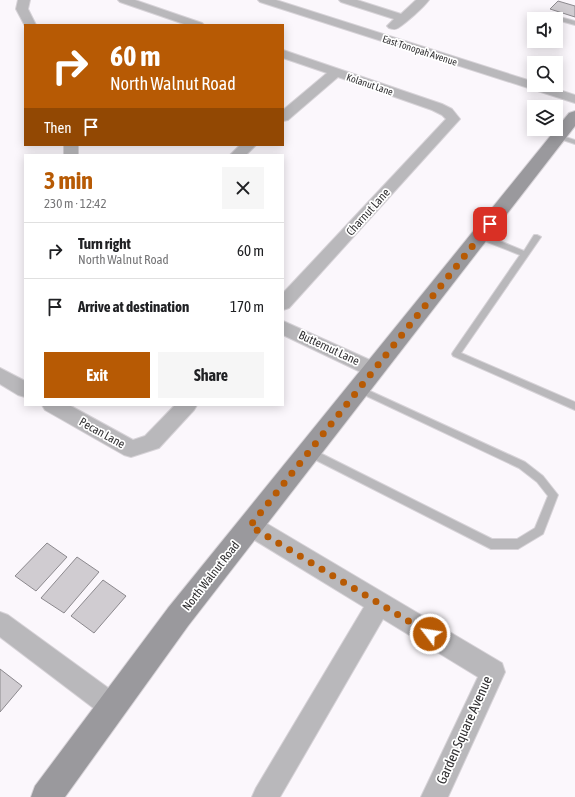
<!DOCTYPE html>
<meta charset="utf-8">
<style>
:root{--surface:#fff;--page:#f6f6f6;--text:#202124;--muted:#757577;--line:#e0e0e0;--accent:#b75a04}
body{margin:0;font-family:"Asap Condensed",sans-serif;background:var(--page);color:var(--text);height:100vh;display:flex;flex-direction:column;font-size:15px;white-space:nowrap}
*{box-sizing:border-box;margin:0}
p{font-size:13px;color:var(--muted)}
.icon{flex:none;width:22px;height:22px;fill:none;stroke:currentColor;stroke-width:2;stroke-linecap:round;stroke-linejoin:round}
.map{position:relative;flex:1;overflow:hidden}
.panel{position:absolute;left:24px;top:154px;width:260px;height:252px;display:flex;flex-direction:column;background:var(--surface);border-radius:0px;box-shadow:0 2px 10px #0003}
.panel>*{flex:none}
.top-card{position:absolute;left:24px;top:24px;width:260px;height:122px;border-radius:0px;box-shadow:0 2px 10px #0003;background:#b75a04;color:#fff;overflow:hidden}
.buttons{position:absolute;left:527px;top:12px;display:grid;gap:8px}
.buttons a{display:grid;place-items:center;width:36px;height:36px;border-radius:0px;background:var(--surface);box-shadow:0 2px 10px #0003;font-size:20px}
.pin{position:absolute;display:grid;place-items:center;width:34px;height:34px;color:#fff;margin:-17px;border-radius:8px;box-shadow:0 2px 6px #0006}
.me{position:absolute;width:44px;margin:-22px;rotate:301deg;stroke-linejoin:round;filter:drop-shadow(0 0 3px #0008)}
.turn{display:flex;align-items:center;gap:14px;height:84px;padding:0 20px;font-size:18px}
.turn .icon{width:52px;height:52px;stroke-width:2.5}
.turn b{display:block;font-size:28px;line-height:34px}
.then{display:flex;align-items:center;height:38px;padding:0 20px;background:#0003;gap:8px;font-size:15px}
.round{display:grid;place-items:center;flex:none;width:42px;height:42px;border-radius:0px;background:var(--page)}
.headline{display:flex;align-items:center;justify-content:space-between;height:68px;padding:0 20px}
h1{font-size:24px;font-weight:700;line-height:30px;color:var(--accent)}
.button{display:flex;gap:8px;margin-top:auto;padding:8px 20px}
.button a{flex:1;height:46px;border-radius:0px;background:var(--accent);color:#fff;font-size:16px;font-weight:700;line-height:46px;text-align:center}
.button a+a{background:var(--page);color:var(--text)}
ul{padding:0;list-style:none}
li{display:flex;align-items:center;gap:12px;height:56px;padding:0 20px;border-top:1px solid var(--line)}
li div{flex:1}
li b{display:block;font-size:15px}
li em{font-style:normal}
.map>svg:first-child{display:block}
</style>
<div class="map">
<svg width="575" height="797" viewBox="0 0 575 797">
<rect width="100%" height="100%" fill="#fbf7fc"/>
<g fill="#d0ccd1" stroke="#8c898e">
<polygon points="558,1 575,6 575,17 550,9"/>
<polygon points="47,543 67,557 36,591 15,576"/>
<polygon points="77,557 99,572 64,613 41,598"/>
<polygon points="103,580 126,596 94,633 71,616"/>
<polygon points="0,669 22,686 0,712"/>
</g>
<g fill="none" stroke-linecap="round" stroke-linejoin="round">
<g stroke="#d7d3d8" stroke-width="2">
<g id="lane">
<polygon points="552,15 575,21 575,25 550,18 549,17"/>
<polygon points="559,135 575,140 575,144 557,138 556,137"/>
<polygon points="477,234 483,234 524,251 534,235 537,235 541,237 461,353 575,402 575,410 453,356 452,354 453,352 520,255 477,238"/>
<polygon points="359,386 525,462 543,476 558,495 543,534 518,549 491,549 306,455 304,452 306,449 309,448 312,449 492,539 517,539 535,528 548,496 537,482 519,468 356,391 355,389 356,387"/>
</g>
</g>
<g stroke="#d7d3d8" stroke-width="2">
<g id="street">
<polygon points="18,0 30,0 28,9 36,25 25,25 25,26 16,9"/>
<polygon points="118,0 135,0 202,23 204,25 187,25 120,2"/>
<polygon points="258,0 276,0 534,82 534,85 544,85 575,95 575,103 260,2"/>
<path d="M339 0H357L401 14 416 0H429C423 8 407 22 398 28 395 30 392 29 389 28L387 26 394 19 341 2Z"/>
<polygon points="283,50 442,104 452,109 460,119 289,308 283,310 283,293 446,119 442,115 432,110 338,77 288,120 283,121 283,110 327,73 283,58"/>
<rect x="64" y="145" width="14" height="10"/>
<polygon points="240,145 256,145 246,155 230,155"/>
<polygon points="283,321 381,365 383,370 381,375 374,377 367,375 283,335"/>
<polygon points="0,368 25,381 25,397 18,395 0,384"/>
<polygon points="42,405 69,405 133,440 145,436 175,405 197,405 194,410 159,448 131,457 124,455 45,410"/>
<polygon points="251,516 259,519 502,663 505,672 448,797 421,797 478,677 383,619 280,797 252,797 256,788 364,607 243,533 240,526 243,519"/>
<polygon points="0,612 8,615 122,698 126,707 122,716 113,720 104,716 0,637"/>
</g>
</g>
<g stroke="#d7d3d8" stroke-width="2">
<polygon id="secondary" points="575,111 575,126 188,626 65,797 31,797 35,786 168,608 569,113"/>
</g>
<use href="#lane" fill="#b9b8bb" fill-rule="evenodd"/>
<use href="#street" fill="#b9b8bb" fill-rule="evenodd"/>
<use href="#secondary" fill="#9a999d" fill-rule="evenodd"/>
</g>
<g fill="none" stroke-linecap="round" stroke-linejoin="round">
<polyline stroke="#b75a04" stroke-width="7" stroke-dasharray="0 12.6" points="430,634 250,526 490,224"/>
</g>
<g text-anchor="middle" stroke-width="3.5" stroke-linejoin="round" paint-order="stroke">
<g font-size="10" fill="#323133" stroke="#fff">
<text transform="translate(420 50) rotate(18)" y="4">East Tonopah Avenue</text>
<text transform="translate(370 84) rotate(19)" y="4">Kolanut Lane</text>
</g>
<g font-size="12" fill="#323133" stroke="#fff">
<text transform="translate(368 212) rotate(-48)" y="4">Charnut Lane</text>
<text transform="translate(329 348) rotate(25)" y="4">Butternut Lane</text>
<text transform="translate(102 433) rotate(29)" y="4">Pecan Lane</text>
<text transform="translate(211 576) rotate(-52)" y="4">North Walnut Road</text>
</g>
<g font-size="14" fill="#323133" stroke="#fff">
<text transform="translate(464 730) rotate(-66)" y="5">Garden Square Avenue</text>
</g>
</g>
</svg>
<div class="buttons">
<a><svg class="icon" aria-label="sound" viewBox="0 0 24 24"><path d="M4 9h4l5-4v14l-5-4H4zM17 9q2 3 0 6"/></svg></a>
<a><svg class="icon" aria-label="search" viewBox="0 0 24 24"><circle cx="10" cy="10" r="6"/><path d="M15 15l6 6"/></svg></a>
<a><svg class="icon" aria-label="layers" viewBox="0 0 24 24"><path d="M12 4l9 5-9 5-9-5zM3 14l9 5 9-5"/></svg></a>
</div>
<div class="pin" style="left:490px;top:224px;background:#d93025"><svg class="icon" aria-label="arrive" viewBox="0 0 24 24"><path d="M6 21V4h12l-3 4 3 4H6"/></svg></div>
<svg class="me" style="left:430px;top:634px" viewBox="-20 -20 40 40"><circle r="17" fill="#b75a04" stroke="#fff" stroke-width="3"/><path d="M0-11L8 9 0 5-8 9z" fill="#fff"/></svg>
<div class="top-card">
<div class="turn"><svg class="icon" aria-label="right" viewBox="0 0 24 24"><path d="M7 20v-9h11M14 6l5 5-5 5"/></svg><div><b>60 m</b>North Walnut Road</div></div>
<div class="then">Then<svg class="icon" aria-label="arrive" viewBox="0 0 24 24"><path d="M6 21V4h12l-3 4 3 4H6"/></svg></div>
</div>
<section class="panel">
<div class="headline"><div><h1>3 min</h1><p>230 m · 12:42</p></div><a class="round"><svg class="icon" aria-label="close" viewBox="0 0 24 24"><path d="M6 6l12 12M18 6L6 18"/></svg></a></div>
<ul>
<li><svg class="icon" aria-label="right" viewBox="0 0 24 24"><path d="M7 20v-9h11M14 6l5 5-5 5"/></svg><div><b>Turn right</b><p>North Walnut Road</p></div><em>60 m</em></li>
<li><svg class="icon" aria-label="arrive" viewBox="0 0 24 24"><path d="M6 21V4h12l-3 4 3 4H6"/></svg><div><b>Arrive at destination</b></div><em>170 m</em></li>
</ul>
<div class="button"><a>Exit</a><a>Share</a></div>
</section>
</div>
